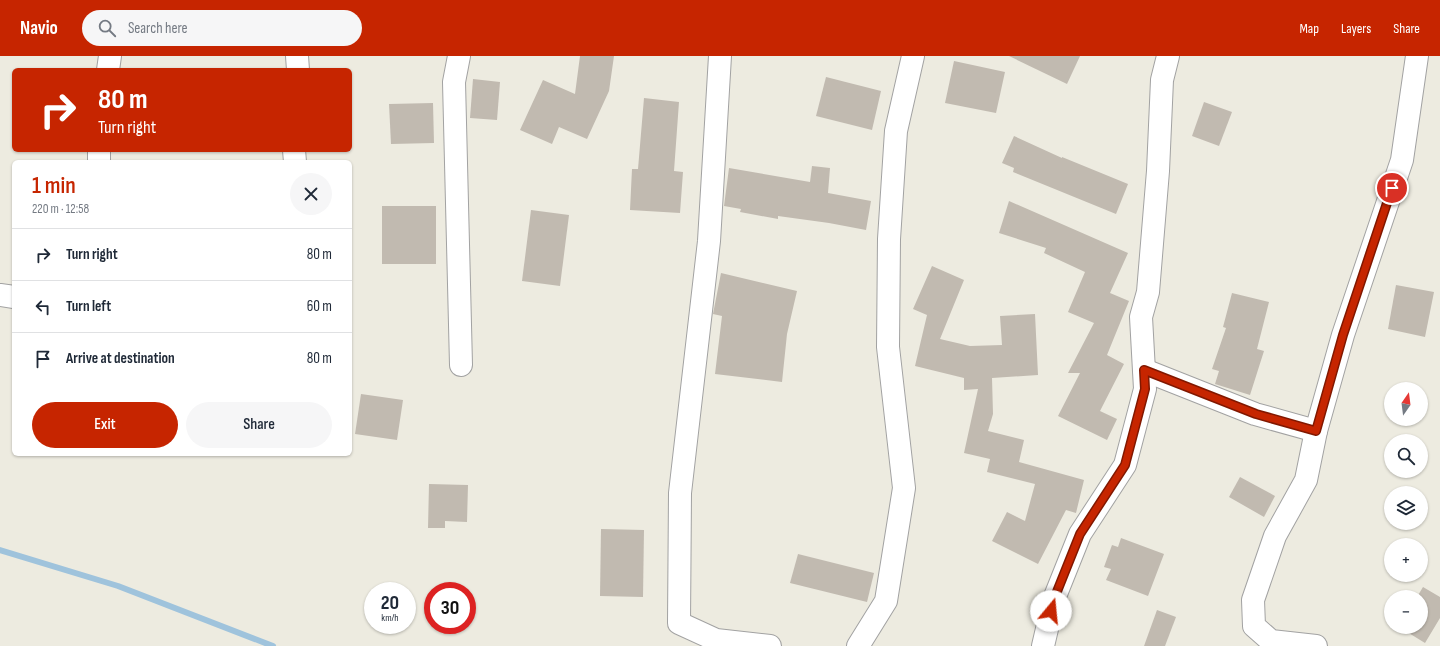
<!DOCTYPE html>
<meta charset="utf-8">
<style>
:root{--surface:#fff;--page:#f6f6f7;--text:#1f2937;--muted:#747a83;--line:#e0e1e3;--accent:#c62500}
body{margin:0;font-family:"Sofia Sans Condensed",sans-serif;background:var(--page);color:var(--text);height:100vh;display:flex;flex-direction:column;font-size:15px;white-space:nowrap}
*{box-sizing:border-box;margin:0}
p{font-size:13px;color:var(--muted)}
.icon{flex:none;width:22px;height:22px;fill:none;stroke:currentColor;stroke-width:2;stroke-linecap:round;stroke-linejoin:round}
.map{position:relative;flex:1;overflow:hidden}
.sheet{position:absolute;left:12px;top:104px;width:340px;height:296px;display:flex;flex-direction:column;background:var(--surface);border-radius:6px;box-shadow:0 1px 3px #0004}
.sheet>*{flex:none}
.banner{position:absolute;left:12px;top:12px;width:340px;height:84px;border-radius:6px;box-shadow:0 1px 3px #0004;background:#c62500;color:#fff;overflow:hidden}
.needle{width:26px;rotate:14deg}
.fabs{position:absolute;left:1384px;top:326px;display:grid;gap:8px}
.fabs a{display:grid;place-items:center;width:44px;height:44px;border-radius:50%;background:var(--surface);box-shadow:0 1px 3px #0004;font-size:20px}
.speed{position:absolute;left:364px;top:526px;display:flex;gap:8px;font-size:20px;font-weight:700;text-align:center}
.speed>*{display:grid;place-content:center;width:52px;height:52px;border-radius:50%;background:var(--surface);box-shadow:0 1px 3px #0004;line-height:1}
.speed small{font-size:10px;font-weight:400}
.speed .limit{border:6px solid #d22;background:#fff;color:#111}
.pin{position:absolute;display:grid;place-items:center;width:34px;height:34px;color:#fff;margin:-17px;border:2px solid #fff;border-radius:50%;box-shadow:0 1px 4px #0007}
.me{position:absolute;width:44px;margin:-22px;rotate:17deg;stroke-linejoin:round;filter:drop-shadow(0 0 3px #0008)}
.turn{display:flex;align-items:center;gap:14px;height:84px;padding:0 20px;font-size:18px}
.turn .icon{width:52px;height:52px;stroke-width:2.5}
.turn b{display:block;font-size:28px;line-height:34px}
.round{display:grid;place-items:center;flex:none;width:42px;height:42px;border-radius:21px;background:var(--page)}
.summary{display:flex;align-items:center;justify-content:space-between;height:68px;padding:0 20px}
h1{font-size:24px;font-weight:600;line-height:30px;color:var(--accent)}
.cta{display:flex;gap:8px;margin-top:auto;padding:8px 20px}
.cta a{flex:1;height:46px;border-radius:24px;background:var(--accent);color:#fff;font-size:16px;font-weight:600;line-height:46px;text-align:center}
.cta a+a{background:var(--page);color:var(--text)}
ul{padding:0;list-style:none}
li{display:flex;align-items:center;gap:12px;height:52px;padding:0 20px;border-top:1px solid var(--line)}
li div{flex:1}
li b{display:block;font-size:15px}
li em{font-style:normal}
header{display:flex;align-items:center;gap:24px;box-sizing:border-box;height:56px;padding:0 20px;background:var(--accent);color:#fff}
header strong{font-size:19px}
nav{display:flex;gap:22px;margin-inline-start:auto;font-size:14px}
.search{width:280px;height:36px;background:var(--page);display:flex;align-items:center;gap:10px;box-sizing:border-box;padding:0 14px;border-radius:22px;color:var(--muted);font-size:15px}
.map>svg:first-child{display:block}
</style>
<header>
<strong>Navio</strong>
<div class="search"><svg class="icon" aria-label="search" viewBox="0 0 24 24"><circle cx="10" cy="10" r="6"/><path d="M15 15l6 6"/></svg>Search here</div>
<nav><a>Map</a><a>Layers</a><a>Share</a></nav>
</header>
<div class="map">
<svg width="1440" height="590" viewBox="0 0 1440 590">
<rect width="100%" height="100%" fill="#edebe0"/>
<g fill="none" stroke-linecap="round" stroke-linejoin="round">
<polyline stroke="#9fc3dc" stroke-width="6" points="0,494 118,530 273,590"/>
</g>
<g fill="#c1bab0">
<polygon points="580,0 614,0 609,35 587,83 559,71 552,88 520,74 543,24 575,38"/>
<polygon points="1009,0 1080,0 1067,28"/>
<polygon points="954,5 1005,16 996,57 945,47"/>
<polygon points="826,21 881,35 872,74 816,60"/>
<polygon points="473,23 500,26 497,64 470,62"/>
<polygon points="644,42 679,46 674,115 683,116 680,157 630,154 632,113 638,113"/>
<polygon points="1204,46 1232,56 1219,90 1192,80"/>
<polygon points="433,47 434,87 391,88 389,48"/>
<polygon points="1014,80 1062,102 1062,101 1128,128 1116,158 1013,116 1014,112 1002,107"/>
<polygon points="812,110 830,112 828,137 871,145 866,174 829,167 778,160 778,163 740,156 741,153 724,150 729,112 810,126"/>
<polygon points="1009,145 1128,197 1110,237 1129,245 1107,299 1124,308 1100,355 1117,363 1107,384 1058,360 1080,317 1068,317 1094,267 1068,256 1085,216 1044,197 1046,192 999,177"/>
<rect x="382" y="150" width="54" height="58"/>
<polygon points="531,154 569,159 560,230 522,225"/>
<polygon points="932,210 964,224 940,283 970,290 1002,289 1000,260 1035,258 1038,319 992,322 993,358 988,375 1024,384 1019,406 1084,424 1076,457 1066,454 1038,508 992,485 1007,456 1025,465 1035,428 987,416 990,403 964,397 978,333 964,334 964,322 915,310 927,259 913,253"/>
<polygon points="721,217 797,235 787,278 782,326 715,318 722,260 713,258"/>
<polygon points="1396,229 1434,236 1425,281 1388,273"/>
<polygon points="1232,237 1269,246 1257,293 1264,295 1250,339 1215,328 1219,315 1212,313 1226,272 1223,271"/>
<polygon points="361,338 403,344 397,384 355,378"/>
<polygon points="1240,421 1275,440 1264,461 1229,441"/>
<polygon points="429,428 468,429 467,466 445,465 445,472 428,472"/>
<polygon points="601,473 644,474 643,541 600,540"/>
<polygon points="1121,482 1164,498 1148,540 1106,524 1111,513 1104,511 1112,489 1118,491"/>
<polygon points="798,498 874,517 867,546 790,527"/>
<polygon points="1423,531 1440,541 1440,562 1425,587 1399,571 1421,571 1421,541 1417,541"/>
<polygon points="1157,554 1176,561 1165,590 1144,590"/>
</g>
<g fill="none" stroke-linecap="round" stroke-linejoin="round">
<g stroke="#a2a2a2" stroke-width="24">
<g id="minor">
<polyline points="297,0 298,14"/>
<polyline points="459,0 454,26 461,309"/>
<polyline points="720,0 709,185 680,437 679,567 716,584 770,590"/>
<polyline points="108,14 110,0"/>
<polyline points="99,94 99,106"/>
<polyline points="294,94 295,106"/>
<polyline points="0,239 14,241"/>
<polyline points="1144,314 1255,358 1316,375"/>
<polyline points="858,590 886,545 904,432 888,291 889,183 896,75 913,0"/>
<polyline points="1043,590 1054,543 1080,478 1125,409 1145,333 1141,261 1148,236 1158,115 1162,24 1168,0"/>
<polyline points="1316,590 1271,585 1254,570 1253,544 1275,480 1306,424 1316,375 1343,279 1402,104 1417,0"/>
</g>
</g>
<use href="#minor" stroke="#fff" stroke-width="22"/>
</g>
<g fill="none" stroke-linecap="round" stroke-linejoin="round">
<g stroke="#811800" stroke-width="10">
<polyline id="route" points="1051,555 1054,543 1080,478 1125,409 1145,333 1144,314 1256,358 1316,375 1343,279 1392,132"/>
</g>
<use href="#route" stroke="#c62500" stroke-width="7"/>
</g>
</svg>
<div class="fabs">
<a><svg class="needle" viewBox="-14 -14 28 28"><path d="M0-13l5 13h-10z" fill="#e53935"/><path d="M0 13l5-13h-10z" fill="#747a83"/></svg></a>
<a><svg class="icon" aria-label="search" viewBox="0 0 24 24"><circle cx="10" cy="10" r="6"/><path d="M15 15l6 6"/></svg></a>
<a><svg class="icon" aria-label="layers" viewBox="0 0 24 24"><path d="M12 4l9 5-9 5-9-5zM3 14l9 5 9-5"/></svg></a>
<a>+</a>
<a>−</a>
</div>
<div class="speed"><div>20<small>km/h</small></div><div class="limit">30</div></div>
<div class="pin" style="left:1392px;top:132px;background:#d93025"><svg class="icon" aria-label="arrive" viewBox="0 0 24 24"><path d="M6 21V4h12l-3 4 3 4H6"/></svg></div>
<svg class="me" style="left:1051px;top:555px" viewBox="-20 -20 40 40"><circle r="19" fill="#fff"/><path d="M0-13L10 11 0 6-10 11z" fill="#c62500"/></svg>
<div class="banner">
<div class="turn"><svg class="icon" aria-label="right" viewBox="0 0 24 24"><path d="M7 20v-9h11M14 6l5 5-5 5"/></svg><div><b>80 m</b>Turn right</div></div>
</div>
<section class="sheet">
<div class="summary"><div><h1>1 min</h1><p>220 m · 12:58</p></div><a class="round"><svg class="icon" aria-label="close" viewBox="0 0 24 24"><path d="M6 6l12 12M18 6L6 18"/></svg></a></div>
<ul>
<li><svg class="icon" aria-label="right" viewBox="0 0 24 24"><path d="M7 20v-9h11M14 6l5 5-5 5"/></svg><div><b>Turn right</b></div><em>80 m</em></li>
<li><svg class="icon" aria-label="left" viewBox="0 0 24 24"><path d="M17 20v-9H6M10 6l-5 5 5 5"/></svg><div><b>Turn left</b></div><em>60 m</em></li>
<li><svg class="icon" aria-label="arrive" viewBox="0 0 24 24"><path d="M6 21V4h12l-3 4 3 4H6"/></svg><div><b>Arrive at destination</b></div><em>80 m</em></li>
</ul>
<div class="cta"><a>Exit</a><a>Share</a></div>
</section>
</div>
